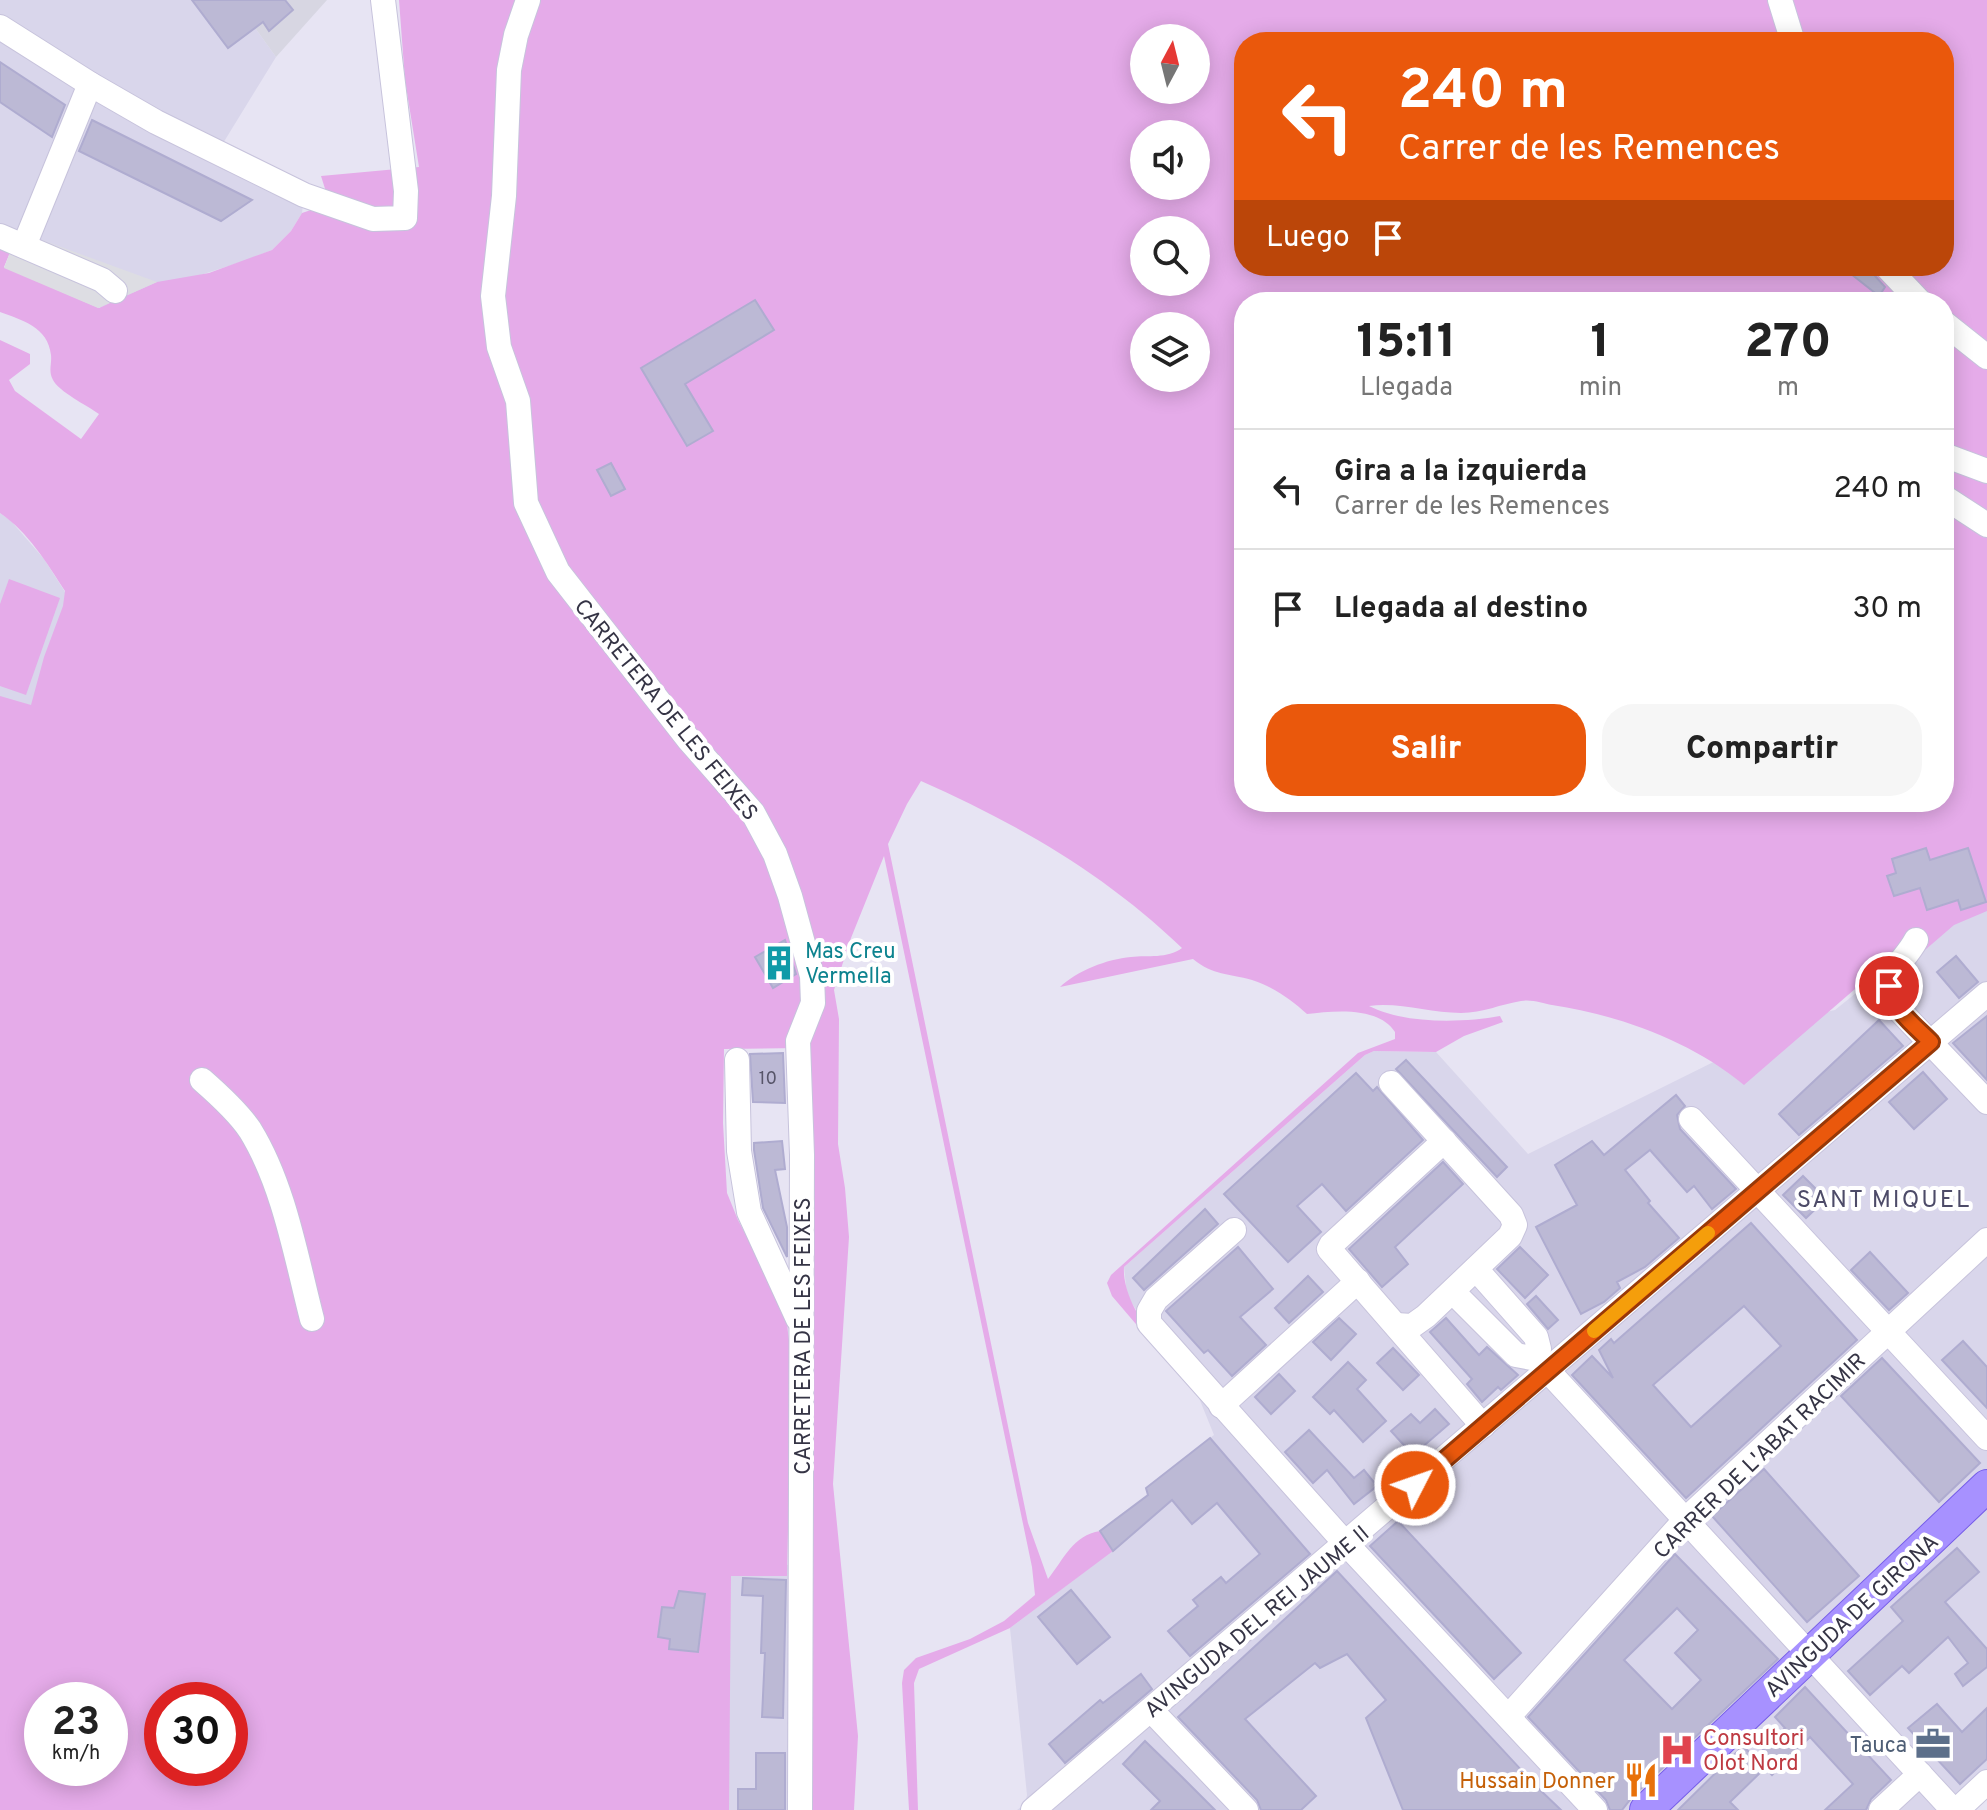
<!DOCTYPE html>
<html lang="es">
<style>
:root{--surface:#fff;--page:#f6f6f6;--text:#222;--muted:#767676;--line:#e0e0e0;--accent:#ea580c}
body{margin:0;font-family:Overpass,sans-serif;background:var(--page);color:var(--text);height:100vh;display:flex;flex-direction:column;font-size:30px;white-space:nowrap}
*{box-sizing:border-box;margin:0}
p{font-size:26px;color:var(--muted)}
.icon{flex:none;width:44px;height:44px;fill:none;stroke:currentColor;stroke-width:2;stroke-linecap:round;stroke-linejoin:round}
.map{position:relative;flex:1;overflow:hidden}
.details{position:absolute;left:1234px;top:292px;width:720px;height:520px;display:flex;flex-direction:column;background:var(--surface);border-radius:32px;box-shadow:0 4px 20px #0003}
.details>*{flex:none}
.hud{position:absolute;left:1234px;top:32px;width:720px;height:244px;border-radius:32px;box-shadow:0 4px 20px #0003;background:#ea580c;color:#fff;overflow:hidden}
.needle{width:52px;rotate:7deg}
.fabs{position:absolute;left:1130px;top:24px;display:grid;gap:16px}
.fabs a{display:grid;place-items:center;width:80px;height:80px;border-radius:50%;background:var(--surface);box-shadow:0 4px 20px #0003;font-size:40px}
.speed{position:absolute;left:24px;top:1682px;display:flex;gap:16px;font-size:40px;font-weight:700;text-align:center}
.speed>*{display:grid;place-content:center;width:104px;height:104px;border-radius:50%;background:var(--surface);box-shadow:0 4px 20px #0003;line-height:1}
.speed small{font-size:20px;font-weight:400}
.speed .limit{border:12px solid #d22;background:#fff;color:#111}
.pin{position:absolute;display:grid;place-items:center;width:68px;height:68px;color:#fff;margin:-34px;border:4px solid #fff;border-radius:50%;box-shadow:0 2px 8px #0007}
.me{position:absolute;width:88px;margin:-44px;rotate:49deg;stroke-linejoin:round;filter:drop-shadow(0 0 6px #0008)}
.turn{display:flex;align-items:center;gap:28px;height:168px;padding:0 32px;font-size:36px}
.turn .icon{width:104px;height:104px;stroke-width:2.5}
.turn b{display:block;font-size:56px;line-height:68px}
.then{display:flex;align-items:center;height:76px;padding:0 32px;background:#0003;gap:16px;font-size:30px}
.eta{display:flex;justify-content:space-evenly;align-items:center;height:136px;text-align:center}
.eta b{font-size:48px;font-weight:800;line-height:56px}
.primary-button{display:flex;gap:16px;margin-top:auto;padding:16px 32px}
.primary-button a{flex:1;height:92px;border-radius:32px;background:var(--accent);color:#fff;font-size:32px;font-weight:800;line-height:92px;text-align:center}
.primary-button a+a{background:var(--page);color:var(--text)}
ul{padding:0;list-style:none}
li{display:flex;align-items:center;gap:24px;height:120px;padding:0 32px;border-top:2px solid var(--line)}
li div{flex:1}
li b{display:block;font-size:30px}
li em{font-style:normal}
.map>svg:first-child{display:block}
</style>
<div class="map">
<svg width="1987" height="1810" viewBox="0 0 1987 1810">
<rect width="100%" height="100%" fill="#e7e4f3"/>
<g fill="#d9d6eb">
<polygon points="0,0 235,0 276,57 217,153 304,195 302,213 291,231 272,250 244,261 98,308 0,246"/>
<polygon points="0,513 11,521 44,559 65,592 68,725 0,698"/>
<polygon points="1987,832 1987,1794 1970,1810 1017,1810 1025,1804 1027,1795 1010,1628 1112,1551 1100,1531 1148,1495 1146,1488 1214,1435 1199,1398 1147,1328 1127,1295 1124,1267 1365,1055 1374,1051 1436,1052 1528,1154 1804,1017 1835,1010 1861,989"/>
<polygon points="770,1564 809,1566 805,1810 719,1810 731,1567"/>
</g>
<polygon fill="#d7d6e2" points="235,0 327,0 276,57"/>
<g fill="#e5abe9" fill-rule="evenodd">
<path d="M399 0H1987V911L1954 925 1866 1001 1855 989 1744 1085C1691 1041 1619 1015 1552 1005 1543 1003 1531 999 1521 1001 1501 1004 1483 1013 1461 1013 1430 1013 1400 1002 1369 1006 1404 1024 1462 1023 1500 1016L1503 1022 1464 1036 1436 1052 1374 1051 1365 1055 1124 1267C1121 1309 1175 1365 1199 1398L1112 1296 1107 1283 1111 1275 1358 1053 1395 1039V1032C1378 1006 1334 1011 1307 1014 1292 1000 1272 986 1252 980 1228 973 1214 976 1193 959L1060 987C1077 971 1107 959 1131 957 1148 955 1167 959 1182 948 1105 874 1018 824 921 781L907 804 888 844 1028 1523 1048 1579C1064 1559 1073 1535 1100 1531L1113 1551 1010 1628 919 1669 914 1683 918 1810H909L902 1683 904 1670 916 1658 970 1639 1004 1621 1035 1595 1032 1567 884 856 851 938 834 990 839 1019 838 1144 845 1188 849 1237 833 1484 858 1736 854 1810H805L801 1048 724 1049 723 1123 727 1193 738 1220 784 1307C789 1321 786 1336 792 1349L787 1576H731L729 1810H0V696L31 705 44 657 63 606 65 591C47 563 28 532 0 513V340L30 354V364L9 380 15 391 81 439 99 414C88 406 58 391 53 380 48 371 52 364 51 355 48 327 22 320 0 312V246L11 250 4 267 99 308 157 282 209 273 272 250 291 231 302 213 323 206 327 195 321 176 419 167 405 80ZM1144 38H1196V90H1144ZM1244 42H1944V266H1244ZM1144 134H1196V186H1144ZM1144 230H1196V282H1144ZM1244 302H1944V802H1244ZM1144 326H1196V378H1144ZM42 1700H110V1768H42ZM162 1700H230V1768H162Z"/>
<polygon points="9,579 60,598 26,695 0,686 0,604"/>
</g>
<polygon fill="#dddde3" points="39,239 157,282 98,308 4,268 11,250"/>
<g fill="#bcb9d5" stroke="#afacd0" stroke-width="2" fill-rule="evenodd">
<polygon points="192,0 285,0 293,10 269,31 263,22 228,48"/>
<polygon points="0,62 65,105 52,137 0,102"/>
<polygon points="92,120 252,200 221,221 79,151"/>
<polygon points="1841,266 1871,266 1875,276 1885,287 1879,296"/>
<polygon points="755,300 774,330 685,384 713,431 687,446 641,368"/>
<polygon points="611,463 625,489 611,496 597,470"/>
<polygon points="1926,848 1930,860 1968,848 1986,902 1961,910 1958,900 1927,910 1920,888 1894,896 1887,876 1896,873 1892,859"/>
<polygon points="785,940 796,974 773,988 755,957"/>
<polygon points="1956,956 1978,982 1959,998 1937,972"/>
<polygon points="1987,1016 1987,1080 1953,1043"/>
<polygon points="1879,1020 1903,1046 1799,1135 1779,1114"/>
<polygon points="783,1053 785,1103 753,1102 750,1054"/>
<polygon points="1406,1060 1507,1167 1497,1177 1396,1069"/>
<polygon points="1923,1072 1947,1099 1914,1129 1889,1102"/>
<polygon points="1356,1073 1373,1091 1377,1087 1423,1140 1346,1211 1322,1184 1297,1206 1321,1232 1288,1262 1224,1194"/>
<polygon points="1676,1095 1685,1106 1677,1115 1680,1129 1736,1189 1712,1209 1694,1186 1687,1192 1650,1150 1625,1170 1650,1201 1648,1203 1679,1238 1645,1267 1617,1282 1620,1288 1604,1302 1581,1314 1536,1227 1577,1205 1555,1165 1592,1141 1604,1155"/>
<polygon points="782,1141 785,1169 775,1170 787,1227 787,1257 763,1208 754,1150 754,1143"/>
<polygon points="1443,1162 1463,1184 1395,1247 1408,1264 1382,1287 1349,1249"/>
<polygon points="1803,1176 1826,1199 1806,1218 1783,1195"/>
<polygon points="1205,1209 1218,1224 1144,1290 1133,1278"/>
<path d="M1751 1223 1857 1340 1686 1498 1572 1375 1592 1356 1613 1378 1599 1350 1611 1339 1614 1343ZM1744 1306 1781 1346 1691 1427 1653 1385Z"/>
<polygon points="1238,1247 1273,1289 1240,1317 1266,1345 1232,1376 1208,1350 1204,1353 1166,1311"/>
<polygon points="1520,1247 1548,1275 1525,1298 1497,1269"/>
<polygon points="1870,1252 1908,1293 1889,1310 1851,1270"/>
<polygon points="1308,1276 1323,1292 1289,1323 1275,1308"/>
<polygon points="1536,1296 1558,1320 1548,1329 1527,1304"/>
<polygon points="1339,1318 1356,1334 1331,1360 1313,1342"/>
<polygon points="1446,1318 1479,1355 1487,1347 1518,1375 1501,1390 1498,1387 1482,1402 1467,1384 1472,1379 1430,1332"/>
<polygon points="1963,1341 1987,1367 1987,1408 1942,1360"/>
<polygon points="1393,1348 1419,1375 1403,1390 1377,1363"/>
<polygon points="1882,1358 1980,1463 1939,1502 1841,1396"/>
<polygon points="1348,1362 1366,1380 1357,1389 1386,1421 1363,1442 1334,1410 1330,1414 1313,1397"/>
<polygon points="1279,1374 1295,1391 1271,1414 1255,1397"/>
<polygon points="1435,1409 1449,1424 1413,1455 1391,1431 1411,1414 1420,1423"/>
<polygon points="1309,1430 1354,1478 1364,1470 1377,1486 1354,1504 1327,1470 1313,1483 1285,1452"/>
<polygon points="1210,1438 1310,1554 1190,1656 1168,1631 1198,1606 1193,1600 1221,1577 1226,1583 1260,1554 1217,1503 1192,1524 1172,1500 1113,1551 1100,1531 1148,1495 1146,1488"/>
<polygon points="1764,1469 1859,1576 1807,1622 1712,1516"/>
<polygon points="1398,1521 1521,1653 1494,1679 1370,1546"/>
<polygon points="1957,1548 1979,1572 1945,1602 1987,1649 1987,1667 1963,1686 1955,1674 1968,1663 1948,1637 1909,1673 1902,1666 1870,1695 1848,1671 1903,1621 1891,1607"/>
<path d="M1675 1554 1778 1659 1633 1796 1622 1810H1610L1606 1800 1528 1717ZM1677 1608 1698 1630 1675 1653 1701 1680 1672 1709 1624 1660Z"/>
<polygon points="1337,1571 1537,1787 1561,1810 1403,1810 1366,1718 1386,1700 1347,1654 1320,1668 1315,1663 1245,1719 1316,1796 1301,1810 1261,1810 1257,1800 1178,1717"/>
<polygon points="743,1578 786,1580 783,1718 762,1717 765,1653 761,1653 763,1596 742,1595"/>
<polygon points="1071,1590 1110,1637 1077,1664 1038,1617"/>
<polygon points="679,1591 705,1594 698,1652 669,1649 670,1639 658,1637 662,1607 674,1608"/>
<polygon points="1141,1674 1152,1689 1065,1763 1049,1744 1100,1700 1103,1703"/>
<polygon points="1805,1687 1891,1780 1871,1799 1866,1810 1825,1810 1853,1784 1810,1737 1772,1775 1765,1768 1730,1802 1738,1810 1678,1810 1743,1746 1755,1758 1785,1728 1775,1717"/>
<polygon points="1937,1704 1962,1732 1987,1708 1987,1759 1960,1784 1908,1728"/>
<polygon points="1145,1741 1183,1778 1215,1810 1151,1810 1160,1801 1123,1764"/>
<polygon points="756,1753 785,1753 785,1810 738,1810 738,1789 756,1789"/>
</g>
<g fill="none" stroke-linecap="round" stroke-linejoin="round">
<g stroke="#c7c3dc" stroke-width="26">
<g id="minor">
<polyline points="528,0 516,35 509,70 504,196 493,296 499,347 518,401 526,503 558,572 689,740 753,813 775,854 790,896 812,976 813,1003 798,1041 802,1155 800,1810"/>
<polyline points="1780,0 1793,42"/>
<polyline points="0,27 90,84 156,122 304,195 373,219 405,218 406,191 383,0"/>
<polyline points="0,236 102,280 115,291"/>
<polyline points="24,246 90,84"/>
<polyline points="1886,266 1920,302"/>
<polyline points="1944,323 1987,357"/>
<polyline points="1944,455 1987,471"/>
<polyline points="1944,497 1987,525"/>
<path d="M1916 940C1902 967 1875 975 1899 1010L1987 1102"/>
<polyline points="737,1060 739,1151 749,1212 798,1319"/>
<path d="M202 1080C218 1094 238 1112 250 1130 284 1185 296 1257 312 1319"/>
<polyline points="1391,1083 1511,1215 1515,1225 1510,1236 1426,1316 1412,1326 1396,1325"/>
<polyline points="1691,1119 1987,1438"/>
<polyline points="1444,1141 1331,1245 1329,1249 1483,1426"/>
<polyline points="1234,1230 1156,1299 1149,1311 1149,1323 1338,1535 1595,1810"/>
<polyline points="1476,1269 1536,1337 1539,1349 1537,1359 1953,1810"/>
<polyline points="1453,1292 1516,1355 1537,1359"/>
<polyline points="1221,1406 1358,1281"/>
<polyline points="1151,1710 1246,1810"/>
<polyline points="1509,1716 1686,1519 1987,1240"/>
<polyline points="1033,1810 1987,994"/>
<polyline points="1881,1810 1920,1774"/>
<polyline points="1957,1810 1987,1782"/>
</g>
</g>
<g stroke="#765de8" stroke-width="34">
<polyline id="major" points="1646,1810 1987,1486"/>
</g>
<use href="#minor" stroke="#fff" stroke-width="24"/>
<use href="#major" stroke="#a791ff" stroke-width="32"/>
</g>
<g fill="none" stroke-linecap="round" stroke-linejoin="round">
<g stroke="#983908" stroke-width="20">
<path id="route" d="M1415 1485 1931 1042C1914 1025 1894 1011 1889 986"/>
</g>
<use href="#route" stroke="#ea580c" stroke-width="14"/>
<polyline stroke="#f59e0b" stroke-width="14" points="1594,1331 1708,1233"/>
</g>
<defs>
<g id="building-bare" transform="scale(2.76)"><path d="M-4-6H4V6H1V3H-1V6H-4ZM-2.5-4.3h1.7v1.8h-1.7ZM.8-4.3h1.7v1.8H.8ZM-2.5-1h1.7V.8h-1.7ZM.8-1h1.7V.8H.8Z" fill="#0f9aa8" stroke="#fff" stroke-width="2.5" paint-order="stroke"/></g>
<g id="office-bare" transform="scale(2.76)"><path d="M-6-3h4V-5.5h4V-3h4V5H-6ZM-1-4.5V-3h2v-1.5ZM-6 0V1H6V0Z" fill="#5c6f8a" stroke="#fff" stroke-width="2.5" paint-order="stroke"/></g>
<g id="hospital-bare" transform="scale(2.76)"><path d="M-5-5h3v3.5h4V-5h3V5h-3V1.5h-4V5h-3Z" fill="#e0444e" stroke="#fff" stroke-width="2.5" paint-order="stroke"/></g>
<g id="restaurant-bare" transform="scale(2.76)"><path d="M-5-6h1v4h1v-4h1v4h1v-4h1v5L-1.5 .5V6h-2V.5L-5-1ZM5-6V6H3V1.5H1.5Q1.5-4 5-6Z" fill="#e8710a" stroke="#fff" stroke-width="2.5" paint-order="stroke"/></g>
</defs>
<g fill-rule="evenodd">
<use href="#building-bare" x="779" y="963"/>
<use href="#office-bare" x="1933" y="1744"/>
<use href="#hospital-bare" x="1677" y="1750"/>
<use href="#restaurant-bare" x="1641" y="1780"/>
</g>
<g text-anchor="middle" stroke-width="8" stroke-linejoin="round" paint-order="stroke">
<g font-size="18" fill="#575569">
<text x="768" y="1084">10</text>
</g>
<g font-size="22" fill="#353445" stroke="#fff">
<text transform="translate(667 709) rotate(51)" y="8">CARRETERA DE LES FEIXES</text>
<text transform="translate(802 1336) rotate(-90)" y="8">CARRETERA DE LES FEIXES</text>
<text transform="translate(1759 1455) rotate(-44)" y="8">CARRER DE L'ABAT RACIMIR</text>
<text transform="translate(1851 1615) rotate(-43)" y="8">AVINGUDA DE GIRONA</text>
<text transform="translate(1256 1621) rotate(-40)" y="8">AVINGUDA DEL REI JAUME II</text>
</g>
<g font-size="22" fill="#0d838f" stroke="#fff" text-anchor="start">
<text x="805" y="958">Mas Creu<tspan x="805" dy="25">Vermella</tspan></text>
</g>
<g font-size="22" fill="#be3a42" stroke="#fff" text-anchor="start">
<text x="1703" y="1745">Consultori<tspan x="1703" dy="25">Olot Nord</tspan></text>
</g>
<g font-size="22" fill="#4e5e75" stroke="#fff" text-anchor="end">
<text x="1907" y="1752">Tauca</text>
</g>
<g font-size="22" fill="#c56008" stroke="#fff" text-anchor="end">
<text x="1615" y="1788">Hussain Donner</text>
</g>
<g font-size="24" letter-spacing="2" fill="#4d4b68" stroke="#fff">
<text x="1884" y="1207">SANT MIQUEL</text>
</g>
</g>
</svg>
<div class="fabs">
<a><svg class="needle" viewBox="-14 -14 28 28"><path d="M0-13l5 13h-10z" fill="#e53935"/><path d="M0 13l5-13h-10z" fill="#767676"/></svg></a>
<a><svg class="icon" aria-label="sound" viewBox="0 0 24 24"><path d="M4 9h4l5-4v14l-5-4H4zM17 9q2 3 0 6"/></svg></a>
<a><svg class="icon" aria-label="search" viewBox="0 0 24 24"><circle cx="10" cy="10" r="6"/><path d="M15 15l6 6"/></svg></a>
<a><svg class="icon" aria-label="layers" viewBox="0 0 24 24"><path d="M12 4l9 5-9 5-9-5zM3 14l9 5 9-5"/></svg></a>
</div>
<div class="speed"><div>23<small>km/h</small></div><div class="limit">30</div></div>
<div class="pin" style="left:1889px;top:986px;background:#d93025"><svg class="icon" aria-label="arrive" viewBox="0 0 24 24"><path d="M6 21V4h12l-3 4 3 4H6"/></svg></div>
<svg class="me" style="left:1415px;top:1485px" viewBox="-20 -20 40 40"><circle r="17" fill="#ea580c" stroke="#fff" stroke-width="3"/><path d="M0-11L8 9 0 5-8 9z" fill="#fff"/></svg>
<div class="hud">
<div class="turn"><svg class="icon" aria-label="left" viewBox="0 0 24 24"><path d="M17 20v-9H6M10 6l-5 5 5 5"/></svg><div><b>240 m</b>Carrer de les Remences</div></div>
<div class="then">Luego<svg class="icon" aria-label="arrive" viewBox="0 0 24 24"><path d="M6 21V4h12l-3 4 3 4H6"/></svg></div>
</div>
<section class="details">
<div class="eta">
<div><b>15:11</b><p>Llegada</p></div>
<div><b>1</b><p>min</p></div>
<div><b>270</b><p>m</p></div>
</div>
<ul>
<li><svg class="icon" aria-label="left" viewBox="0 0 24 24"><path d="M17 20v-9H6M10 6l-5 5 5 5"/></svg><div><b>Gira a la izquierda</b><p>Carrer de les Remences</p></div><em>240 m</em></li>
<li><svg class="icon" aria-label="arrive" viewBox="0 0 24 24"><path d="M6 21V4h12l-3 4 3 4H6"/></svg><div><b>Llegada al destino</b></div><em>30 m</em></li>
</ul>
<div class="primary-button"><a>Salir</a><a>Compartir</a></div>
</section>
</div>
